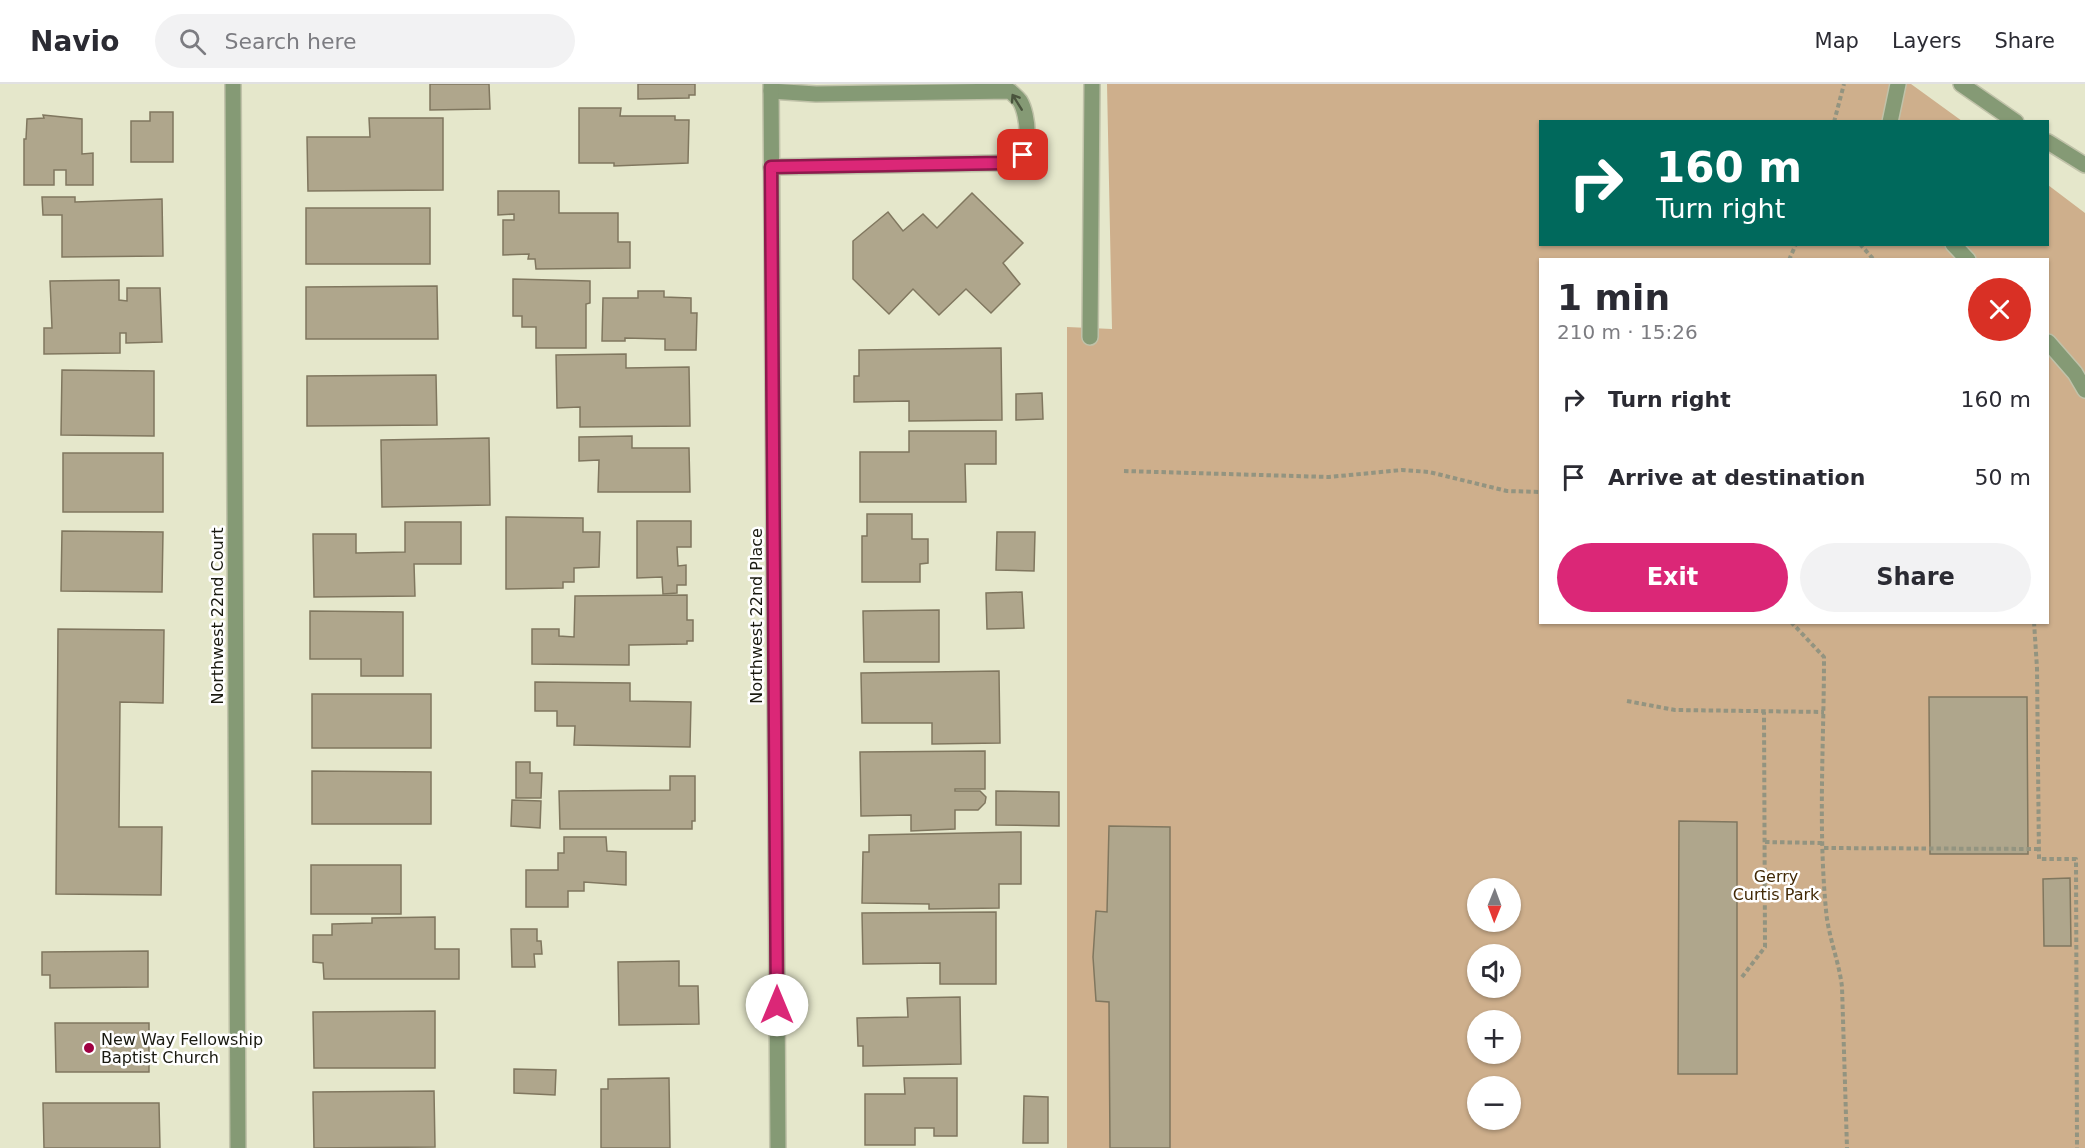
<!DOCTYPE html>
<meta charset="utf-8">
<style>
:root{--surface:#fff;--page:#f2f2f3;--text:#2b2b33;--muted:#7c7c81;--line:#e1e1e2;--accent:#db2777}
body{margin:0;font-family:"DejaVu Sans",sans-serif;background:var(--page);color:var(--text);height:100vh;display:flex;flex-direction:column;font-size:22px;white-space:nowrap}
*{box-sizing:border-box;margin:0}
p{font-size:20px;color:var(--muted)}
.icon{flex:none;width:33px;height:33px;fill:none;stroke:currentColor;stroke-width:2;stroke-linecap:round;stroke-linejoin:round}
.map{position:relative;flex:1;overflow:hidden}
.sheet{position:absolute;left:1539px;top:174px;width:510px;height:366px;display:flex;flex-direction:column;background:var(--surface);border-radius:0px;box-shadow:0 2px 4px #0004}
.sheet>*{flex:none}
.top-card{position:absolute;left:1539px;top:36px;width:510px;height:126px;border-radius:0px;box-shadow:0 2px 4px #0004;background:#00695c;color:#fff;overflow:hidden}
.needle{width:39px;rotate:181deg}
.tools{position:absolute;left:1467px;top:794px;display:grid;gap:12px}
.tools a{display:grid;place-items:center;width:54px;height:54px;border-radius:50%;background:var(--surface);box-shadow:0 2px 4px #0004;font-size:30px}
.pin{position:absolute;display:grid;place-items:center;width:51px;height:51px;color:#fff;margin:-26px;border-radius:12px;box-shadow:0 3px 9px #0006}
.me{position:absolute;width:66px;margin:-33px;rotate:0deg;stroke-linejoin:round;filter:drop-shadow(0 0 4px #0008)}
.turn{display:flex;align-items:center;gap:21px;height:126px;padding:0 18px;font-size:27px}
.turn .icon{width:78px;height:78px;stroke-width:2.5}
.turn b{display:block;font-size:42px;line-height:51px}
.round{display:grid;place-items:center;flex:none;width:63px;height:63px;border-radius:32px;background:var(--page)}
.summary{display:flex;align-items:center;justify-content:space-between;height:102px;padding:0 18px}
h1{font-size:36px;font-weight:800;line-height:45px}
.action{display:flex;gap:12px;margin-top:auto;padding:12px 18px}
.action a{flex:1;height:69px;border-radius:36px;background:var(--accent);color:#fff;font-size:24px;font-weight:800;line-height:69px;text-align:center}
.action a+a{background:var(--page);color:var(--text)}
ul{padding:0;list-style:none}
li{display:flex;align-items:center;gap:18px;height:78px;padding:0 18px}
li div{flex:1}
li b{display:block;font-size:22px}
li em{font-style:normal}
header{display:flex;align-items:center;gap:36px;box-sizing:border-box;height:84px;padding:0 30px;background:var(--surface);border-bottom:2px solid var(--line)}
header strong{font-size:28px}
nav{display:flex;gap:33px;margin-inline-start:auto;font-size:21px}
.search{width:420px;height:54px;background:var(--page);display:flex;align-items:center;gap:15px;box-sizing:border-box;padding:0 21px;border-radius:33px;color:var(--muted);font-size:22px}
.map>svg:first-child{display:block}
</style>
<header>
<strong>Navio</strong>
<div class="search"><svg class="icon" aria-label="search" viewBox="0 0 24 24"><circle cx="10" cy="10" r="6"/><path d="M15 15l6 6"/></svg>Search here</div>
<nav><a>Map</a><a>Layers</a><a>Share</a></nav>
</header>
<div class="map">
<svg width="2085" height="1064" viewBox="0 0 2085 1064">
<rect width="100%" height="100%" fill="#e5e7cb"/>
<path fill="#ceaf8c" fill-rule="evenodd" d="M1107 0H1911L1962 37 1540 38V160H2048V101L2085 129V1064H1067V243L1112 245ZM1540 176H2048V538H1540ZM1478 804H1510V837H1478ZM1478 870H1510V903H1478ZM1478 936H1510V969H1478ZM1478 1002H1510V1035H1478Z"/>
<g fill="#afa68c" stroke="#80775f" stroke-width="1.5">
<polygon points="430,0 489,0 490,25 430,26"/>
<polygon points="638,0 695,0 695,11 689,11 689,14 638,15"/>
<polygon points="579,24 621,24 620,32 675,32 675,36 689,36 688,79 614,82 614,79 579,79"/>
<polygon points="150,28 173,28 173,78 131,78 131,37 150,37"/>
<polygon points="43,31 82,35 82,70 93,69 93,101 66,101 66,86 54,86 54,101 24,101 24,55 26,55 27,35 44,34"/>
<polygon points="369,34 443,34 443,106 308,107 307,53 370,53"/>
<polygon points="498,107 559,107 559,129 618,129 618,158 630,158 630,184 536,185 535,175 528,175 529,170 503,171 503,136 514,136 514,130 498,131"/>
<polygon points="972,109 1023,159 1003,179 1020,200 991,229 966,205 939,231 913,205 889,230 853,195 853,157 888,128 903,147 923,130 937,144"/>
<polygon points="42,113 75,113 75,118 162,115 163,172 62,173 62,131 43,131"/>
<rect x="306" y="124" width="124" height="56"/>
<polygon points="513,195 590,197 590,219 586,220 586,264 536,264 536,243 522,243 522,232 513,232"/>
<polygon points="119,196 119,216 127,217 127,204 160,204 162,258 126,259 126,249 120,249 120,269 44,270 44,244 52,244 50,197"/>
<polygon points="437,202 438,255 306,255 306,203"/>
<polygon points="638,207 664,207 664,213 691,214 691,229 697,229 696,266 665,266 665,255 625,254 625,257 602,257 603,214 638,214"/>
<polygon points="1001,264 1002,336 909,337 909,317 854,318 854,292 859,292 859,266"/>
<polygon points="626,270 626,284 689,283 690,342 580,343 580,323 557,324 556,271"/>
<polygon points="62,286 154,287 154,352 61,351"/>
<polygon points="436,291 437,341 307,342 307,292"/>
<polygon points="1042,309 1043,335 1016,336 1016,310"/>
<polygon points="909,347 996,347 996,380 965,380 966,418 860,418 860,368 909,368"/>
<polygon points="632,352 632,364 689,364 690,408 598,408 599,376 579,377 579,353"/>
<polygon points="489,354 490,421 382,423 381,356"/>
<rect x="63" y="369" width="100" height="59"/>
<polygon points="867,430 912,430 912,455 928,455 928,479 920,480 920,498 862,498 862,452 867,452"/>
<polygon points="506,433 583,434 583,448 600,448 599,483 574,484 574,498 563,498 563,504 506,505"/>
<polygon points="637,437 691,437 691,463 677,463 678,482 686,481 686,501 677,501 677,509 663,510 662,493 637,494"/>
<polygon points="405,438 461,438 461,480 414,480 415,512 314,513 313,450 356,450 356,469 405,468"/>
<polygon points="62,447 163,448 162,508 61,507"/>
<polygon points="997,448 1035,448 1034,487 996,486"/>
<polygon points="1022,508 1024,544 987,545 986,509"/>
<polygon points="687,511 687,536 693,536 693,557 687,557 687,560 629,561 629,581 532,580 532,545 559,545 559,552 574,553 575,512"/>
<polygon points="939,526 939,578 864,578 863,527"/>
<polygon points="310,527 403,528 403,592 361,592 361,575 310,575"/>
<polygon points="58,545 164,546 163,619 120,618 119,743 162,743 161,811 56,810"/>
<polygon points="999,587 1000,659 932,660 932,639 862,639 861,589"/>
<polygon points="535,598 630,599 630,617 691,618 690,663 574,661 575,642 557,642 557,627 535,627"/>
<rect x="312" y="610" width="119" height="54"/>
<polygon points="1929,613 2027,613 2028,770 1930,770"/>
<polygon points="985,667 985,705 955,705 955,707 980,707 986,713 985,719 978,726 955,726 955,745 911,747 911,731 861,732 860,668"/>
<polygon points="516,678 530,678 530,689 542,689 541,714 516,714"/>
<polygon points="312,687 431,688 431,740 312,740"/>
<polygon points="670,692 695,692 695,737 692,737 692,745 560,745 559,707 670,706"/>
<polygon points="996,707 1059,708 1059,742 996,741"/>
<polygon points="512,716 541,717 540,744 511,742"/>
<polygon points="1679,737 1737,738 1737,990 1678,990"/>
<polygon points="1109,742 1170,743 1170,1064 1110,1064 1109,918 1096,917 1093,873 1096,827 1107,828"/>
<polygon points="1021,748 1021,800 999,800 999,824 929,825 929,820 862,819 863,768 869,768 869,751"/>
<polygon points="564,753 606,753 607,767 626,768 626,801 584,798 584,807 568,807 568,823 526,823 526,786 558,786 558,769 564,769"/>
<rect x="311" y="781" width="90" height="49"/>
<polygon points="2070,794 2071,862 2044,862 2043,795"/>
<polygon points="996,828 996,900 940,900 940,879 863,880 862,829"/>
<polygon points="435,833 435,865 459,865 459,895 324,895 323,879 313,878 313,851 332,851 332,840 372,839 372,834"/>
<polygon points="511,845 537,845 537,857 541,857 542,870 534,870 535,883 512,883"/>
<polygon points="148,867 148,903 50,904 50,891 42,891 42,868"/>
<polygon points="679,877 679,902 698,902 699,940 619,941 618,878"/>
<polygon points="960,913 961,980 863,982 863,962 858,962 857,934 908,933 907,914"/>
<polygon points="435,927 435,984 314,984 313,928"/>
<polygon points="55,939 149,939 149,988 56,988"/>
<polygon points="514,985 556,986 555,1011 514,1009"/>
<polygon points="669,994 670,1064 601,1064 601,1005 608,1005 608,995"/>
<polygon points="904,994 957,994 957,1052 934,1052 934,1044 915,1044 915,1061 865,1061 865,1010 905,1010"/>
<polygon points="434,1007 435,1063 314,1064 313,1008"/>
<polygon points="1024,1012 1048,1013 1048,1059 1023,1059"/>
<polygon points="43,1019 159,1019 160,1064 44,1064"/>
</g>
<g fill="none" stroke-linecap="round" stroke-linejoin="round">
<g stroke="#c0c2a9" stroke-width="18">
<g id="service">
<path d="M771 7 816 10 1010 7C1013 10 1017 13 1020 17 1028 30 1033 71 1015 78 1011 79 1004 79 1000 79L771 83"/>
<polyline points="1890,38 1898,0"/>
<polyline points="1953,160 1968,176"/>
<polyline points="1090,253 1092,0"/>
<polyline points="2048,258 2075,289 2085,306"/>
</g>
</g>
<g stroke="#c0c2a9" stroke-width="18">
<g id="minor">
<polyline points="233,0 238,1064"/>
<polyline points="771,0 778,1064"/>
</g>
</g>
<g stroke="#c0c2a9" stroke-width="18">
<g id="tertiary">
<polyline points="1961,0 2016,38"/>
<polyline points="2048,58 2085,81"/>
</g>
</g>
<g stroke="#939480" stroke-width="4" stroke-dasharray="4.5 3" stroke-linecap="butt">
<polyline points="1834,38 1844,0"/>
<polyline points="1860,160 1874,176"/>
<polyline points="1789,176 1796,160"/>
<polyline points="1124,387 1329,393 1402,386 1429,388 1507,407 1540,408"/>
<path d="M1791 538 1824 573C1824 656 1818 743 1826 826 1828 852 1839 877 1842 903L1847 1064"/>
<polyline points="2034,538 2037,584 2039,775 2076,775 2077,1064"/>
<polyline points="1627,617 1675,626 1824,628"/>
<polyline points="1765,758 1824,759"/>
<polyline points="1824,764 2039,765"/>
<polyline points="1742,893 1765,863 1764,628"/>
</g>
<use href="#service" stroke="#859a75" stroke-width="15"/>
<use href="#minor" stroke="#859a75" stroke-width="15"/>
<use href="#tertiary" stroke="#859a75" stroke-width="15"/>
</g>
<defs><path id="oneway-shaft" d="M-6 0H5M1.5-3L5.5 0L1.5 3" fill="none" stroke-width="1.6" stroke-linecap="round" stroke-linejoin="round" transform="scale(1.5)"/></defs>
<use stroke="#4a543d" href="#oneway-shaft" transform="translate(1017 18) rotate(-122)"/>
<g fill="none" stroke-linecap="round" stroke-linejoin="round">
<g stroke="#8e194d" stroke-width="15">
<polyline id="route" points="777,921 771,83 1000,79 1015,78 1023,71"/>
</g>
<use href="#route" stroke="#db2777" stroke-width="10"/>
</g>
<circle fill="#9f0142" stroke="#fff" stroke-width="2" cx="89" cy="964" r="6"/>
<g text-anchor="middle" stroke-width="5" stroke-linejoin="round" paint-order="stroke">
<g font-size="16" fill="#1a1a10" stroke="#fff">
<text transform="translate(217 532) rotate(-90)" y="6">Northwest 22nd Court</text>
<text transform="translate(756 532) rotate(-90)" y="6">Northwest 22nd Place</text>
</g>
<g font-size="16" fill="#422906" stroke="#fff">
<text x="1776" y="798">Gerry<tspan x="1776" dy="18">Curtis Park</tspan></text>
</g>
<g font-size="16" fill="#1a1a10" stroke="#fff" text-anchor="start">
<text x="101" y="961">New Way Fellowship<tspan x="101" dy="18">Baptist Church</tspan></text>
</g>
</g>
</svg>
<div class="tools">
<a><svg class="needle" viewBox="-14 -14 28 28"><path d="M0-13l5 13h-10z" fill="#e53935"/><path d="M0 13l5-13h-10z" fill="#7c7c81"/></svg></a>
<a><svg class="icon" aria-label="sound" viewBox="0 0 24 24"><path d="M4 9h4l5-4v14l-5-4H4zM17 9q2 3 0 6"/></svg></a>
<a>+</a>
<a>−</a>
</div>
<div class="pin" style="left:1023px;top:71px;background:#d93025"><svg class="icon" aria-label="arrive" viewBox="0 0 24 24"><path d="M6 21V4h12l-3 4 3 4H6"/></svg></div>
<svg class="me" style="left:777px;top:921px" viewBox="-20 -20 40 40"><circle r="19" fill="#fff"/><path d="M0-13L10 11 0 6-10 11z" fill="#db2777"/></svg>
<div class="top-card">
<div class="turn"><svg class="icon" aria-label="right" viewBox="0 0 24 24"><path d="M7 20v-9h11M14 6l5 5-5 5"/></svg><div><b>160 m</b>Turn right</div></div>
</div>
<section class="sheet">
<div class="summary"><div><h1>1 min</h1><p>210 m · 15:26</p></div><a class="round" style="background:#d93025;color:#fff"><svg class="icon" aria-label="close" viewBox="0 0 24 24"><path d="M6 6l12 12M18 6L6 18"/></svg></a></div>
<ul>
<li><svg class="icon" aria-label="right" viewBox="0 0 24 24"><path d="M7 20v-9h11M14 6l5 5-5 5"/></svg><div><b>Turn right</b></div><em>160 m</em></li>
<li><svg class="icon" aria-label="arrive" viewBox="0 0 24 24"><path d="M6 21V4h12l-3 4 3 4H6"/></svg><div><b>Arrive at destination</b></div><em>50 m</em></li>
</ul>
<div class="action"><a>Exit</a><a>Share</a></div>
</section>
</div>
